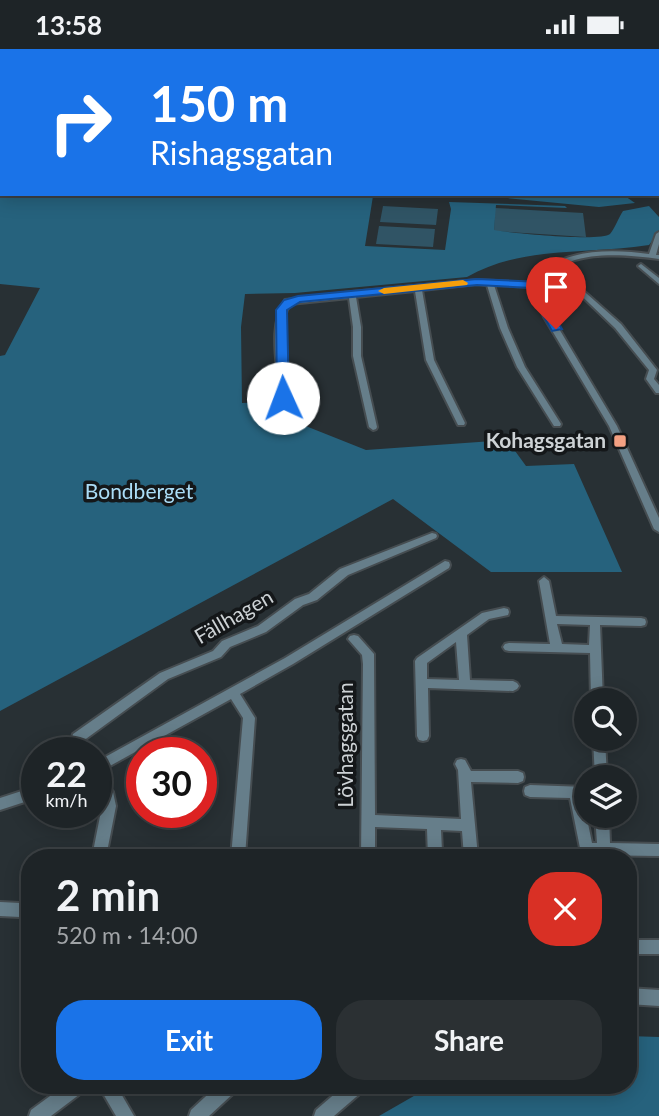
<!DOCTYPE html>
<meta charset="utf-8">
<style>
:root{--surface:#1e2427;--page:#2b3033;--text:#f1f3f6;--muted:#a1a4a7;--line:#3c4144;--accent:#1a73e8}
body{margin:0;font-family:Lato,sans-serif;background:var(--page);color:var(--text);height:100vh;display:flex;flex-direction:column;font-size:26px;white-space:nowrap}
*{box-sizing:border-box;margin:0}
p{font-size:23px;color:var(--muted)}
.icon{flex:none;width:38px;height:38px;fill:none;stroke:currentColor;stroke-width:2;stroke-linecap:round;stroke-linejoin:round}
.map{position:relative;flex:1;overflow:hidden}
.sheet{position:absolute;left:21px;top:800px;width:616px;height:245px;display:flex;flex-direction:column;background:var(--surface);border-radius:28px;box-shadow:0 4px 18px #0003,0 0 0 2px var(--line)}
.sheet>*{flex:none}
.guide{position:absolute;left:0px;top:0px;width:660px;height:147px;box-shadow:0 4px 18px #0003,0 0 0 2px var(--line);background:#1a73e8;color:#fff;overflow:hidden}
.buttons{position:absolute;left:574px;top:639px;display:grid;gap:14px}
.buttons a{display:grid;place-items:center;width:63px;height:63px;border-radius:50%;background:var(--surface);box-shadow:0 4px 18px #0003,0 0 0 2px var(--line);font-size:35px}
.speed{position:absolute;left:21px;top:688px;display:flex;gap:14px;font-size:35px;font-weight:700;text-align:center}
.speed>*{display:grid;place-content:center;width:91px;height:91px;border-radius:50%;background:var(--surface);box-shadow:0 4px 18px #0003,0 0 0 2px var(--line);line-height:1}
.speed small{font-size:18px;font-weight:400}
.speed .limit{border:10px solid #d22;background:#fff;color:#111}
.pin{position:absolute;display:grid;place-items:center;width:60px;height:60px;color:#fff;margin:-72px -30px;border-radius:50% 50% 50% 0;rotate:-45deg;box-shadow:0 0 7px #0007}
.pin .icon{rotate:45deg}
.me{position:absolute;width:77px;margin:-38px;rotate:358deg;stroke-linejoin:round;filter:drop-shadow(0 0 5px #0008)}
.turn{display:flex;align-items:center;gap:24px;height:147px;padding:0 35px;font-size:32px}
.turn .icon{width:91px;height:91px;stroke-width:2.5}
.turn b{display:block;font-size:49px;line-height:60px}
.round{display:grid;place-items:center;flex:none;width:74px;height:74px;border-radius:28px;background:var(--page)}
.summary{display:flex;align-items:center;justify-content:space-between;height:119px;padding:0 35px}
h1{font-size:42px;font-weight:700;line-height:52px}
.cta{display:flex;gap:14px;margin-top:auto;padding:14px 35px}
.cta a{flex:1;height:80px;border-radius:28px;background:var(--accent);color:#fff;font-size:28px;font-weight:700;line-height:80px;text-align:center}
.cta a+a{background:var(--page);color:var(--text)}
.status{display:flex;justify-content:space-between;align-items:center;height:49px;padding:0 35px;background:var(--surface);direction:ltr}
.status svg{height:19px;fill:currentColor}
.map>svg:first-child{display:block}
</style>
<div class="status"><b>13:58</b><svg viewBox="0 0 49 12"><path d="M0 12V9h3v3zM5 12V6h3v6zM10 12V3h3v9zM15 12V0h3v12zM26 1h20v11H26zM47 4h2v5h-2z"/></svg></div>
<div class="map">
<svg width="659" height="1067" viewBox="0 0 659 1067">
<rect width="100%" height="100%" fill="#283034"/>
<g fill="#305465">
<polygon points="383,157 438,160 436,176 380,173"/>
<polygon points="495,159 583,164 586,188 494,182"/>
<polygon points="379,177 435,180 433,198 376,195"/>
</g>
<g fill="#26627d">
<path d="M0 0 5 2H2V145L373 147 365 197 445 201 451 160 449 153 565 157 567 159 496 156 494 181C509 184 601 193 610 185 614 181 619 168 623 162L649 157 659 168V183L649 196C587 206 523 196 467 228L295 244 245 245 241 278 242 354 265 353 268 362 366 401 507 391 526 417 574 415 622 523H491L393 450 0 662V307L5 306 40 239 0 235Z"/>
<polygon points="72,0 659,0 659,47 658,2"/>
<polygon points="465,145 622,145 635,154 599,158"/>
<polygon points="628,987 659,988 659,1067 379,1067 433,1036 628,1036"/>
</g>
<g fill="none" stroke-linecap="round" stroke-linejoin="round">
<g stroke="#464d51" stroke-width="4">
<g id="minor">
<path d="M659 183V195L656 206H659V210C621 205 562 199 540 237L552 268 617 377 659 469V483L654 480 609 377 544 268 533 238 494 236 508 279 525 318 561 375 560 377H554L517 318 500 279 487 236 477 235 422 241 434 311 465 374 464 376H458L457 374 426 311 415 242 356 248 361 278V307L377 378 376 380 373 381 369 378 353 307V278L349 249 290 255C276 277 287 323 287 349L283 352 279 349C279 318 267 279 285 251L352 243 477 231 534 234C556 198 613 200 649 205L656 185Z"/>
<polygon points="641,215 659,229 659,235 639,218 638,217"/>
<polygon points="565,229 569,229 621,275 657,321 654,330 659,336 659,344 656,344 646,330 649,321 615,279 565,231"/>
<polygon points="432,484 436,485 437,487 436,489 348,526 317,551 303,556 266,583 230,598 221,608 168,630 83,692 80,704 68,704 73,685 160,624 213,602 222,592 258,577 295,550 309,545 340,520"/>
<polygon points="445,512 449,513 450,516 449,519 293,615 240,645 255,669 245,808 231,808 243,669 231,650 99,723 113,743 116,757 106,808 92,808 102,757 102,748 96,740 96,713 285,609"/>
<path d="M544 528 549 532 556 567 641 569 645 570 646 573 645 576 641 577 600 576 603 651H591L590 604 509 602 505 601 503 598 505 595 509 594 550 595 539 532ZM557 575 590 576 589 596 562 595Z"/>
<path d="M504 559 508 560 509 563 508 566 489 570 467 586 470 631 513 632 517 634 519 637 517 640 513 642 428 639 429 687 427 691 423 692 419 691 417 687 415 612 417 609 482 564ZM456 593 459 631 427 630V614Z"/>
<polygon points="354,586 358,587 374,605 375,766 461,770 458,721 455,715 457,711 461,710 465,711 471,722 518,722 523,724 524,728 523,732 518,734 471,733 478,808 464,808 462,782 441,781 442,802 457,802 462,803 464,808 428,808 427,780 375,778 375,808 361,808 363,615 362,606 348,590 350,587"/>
<polygon points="593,690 605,690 607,728 595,728"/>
<polygon points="530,736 586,738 586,750 583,750 592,794 597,794 595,766 609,766 610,794 659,795 659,807 586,806 581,804 570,749 530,748 525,746 524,742 525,738"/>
<polygon points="37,737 37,749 0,761 0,749"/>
<polygon points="0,853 20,854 25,856 27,861 25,866 20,868 0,867"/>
<rect x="628" y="891" width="31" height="14"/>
<polygon points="628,939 659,941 659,957 628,955"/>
<polygon points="65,1036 86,1036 84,1042 51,1067 29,1067 31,1061"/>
<polygon points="98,1036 116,1036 134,1067 116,1067"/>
<polygon points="218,1036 238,1036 236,1042 209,1067 189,1067 191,1061"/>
<polygon points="345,1036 365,1036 363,1042 334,1067 314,1067 316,1061"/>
</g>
</g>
<use href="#minor" fill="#667e8a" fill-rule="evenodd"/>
</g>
<polygon fill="#1a73e8" stroke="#114b97" stroke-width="2" points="477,230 540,233 542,245 562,280 552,282 531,245 531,239 477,236 300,253 287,261 289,349 283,352 277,349 276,261 284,251 298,247"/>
<polygon fill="#f59e0b" points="463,231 468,234 467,236 384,245 378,242 384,239"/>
<rect fill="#f3a082" stroke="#141719" stroke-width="2.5" x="613" y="385" width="14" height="14" rx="3.5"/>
<g text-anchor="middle" stroke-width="7" stroke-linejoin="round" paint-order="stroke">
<g font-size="21" font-weight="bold" fill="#cdd2d5" stroke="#141719" text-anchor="end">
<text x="606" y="399">Kohagsgatan</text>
</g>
<g font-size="21" fill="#abddf7" stroke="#141719">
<text x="139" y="450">Bondberget</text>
</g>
<g font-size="21" fill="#cdd2d5" stroke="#141719">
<text transform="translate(234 568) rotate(-30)" y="7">Fällhagen</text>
<text transform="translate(346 696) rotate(-90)" y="7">Lövhagsgatan</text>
</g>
</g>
</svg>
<div class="buttons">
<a><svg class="icon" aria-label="search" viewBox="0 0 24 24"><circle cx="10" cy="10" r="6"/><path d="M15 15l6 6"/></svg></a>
<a><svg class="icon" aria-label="layers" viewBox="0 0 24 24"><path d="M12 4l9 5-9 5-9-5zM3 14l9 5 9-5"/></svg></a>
</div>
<div class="speed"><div>22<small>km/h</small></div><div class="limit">30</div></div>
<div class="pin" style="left:556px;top:280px;background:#d93025"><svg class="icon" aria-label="arrive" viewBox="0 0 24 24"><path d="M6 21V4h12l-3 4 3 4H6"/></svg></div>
<svg class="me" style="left:283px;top:349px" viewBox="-20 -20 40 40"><circle r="19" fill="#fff"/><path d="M0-13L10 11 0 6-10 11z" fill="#1a73e8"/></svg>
<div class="guide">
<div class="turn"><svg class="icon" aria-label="right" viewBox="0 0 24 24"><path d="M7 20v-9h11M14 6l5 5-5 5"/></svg><div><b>150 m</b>Rishagsgatan</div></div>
</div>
<section class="sheet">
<div class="summary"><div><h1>2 min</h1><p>520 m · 14:00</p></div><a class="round" style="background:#d93025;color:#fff"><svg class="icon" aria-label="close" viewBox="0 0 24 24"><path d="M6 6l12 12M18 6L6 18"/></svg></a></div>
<div class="cta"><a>Exit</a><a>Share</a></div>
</section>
</div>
